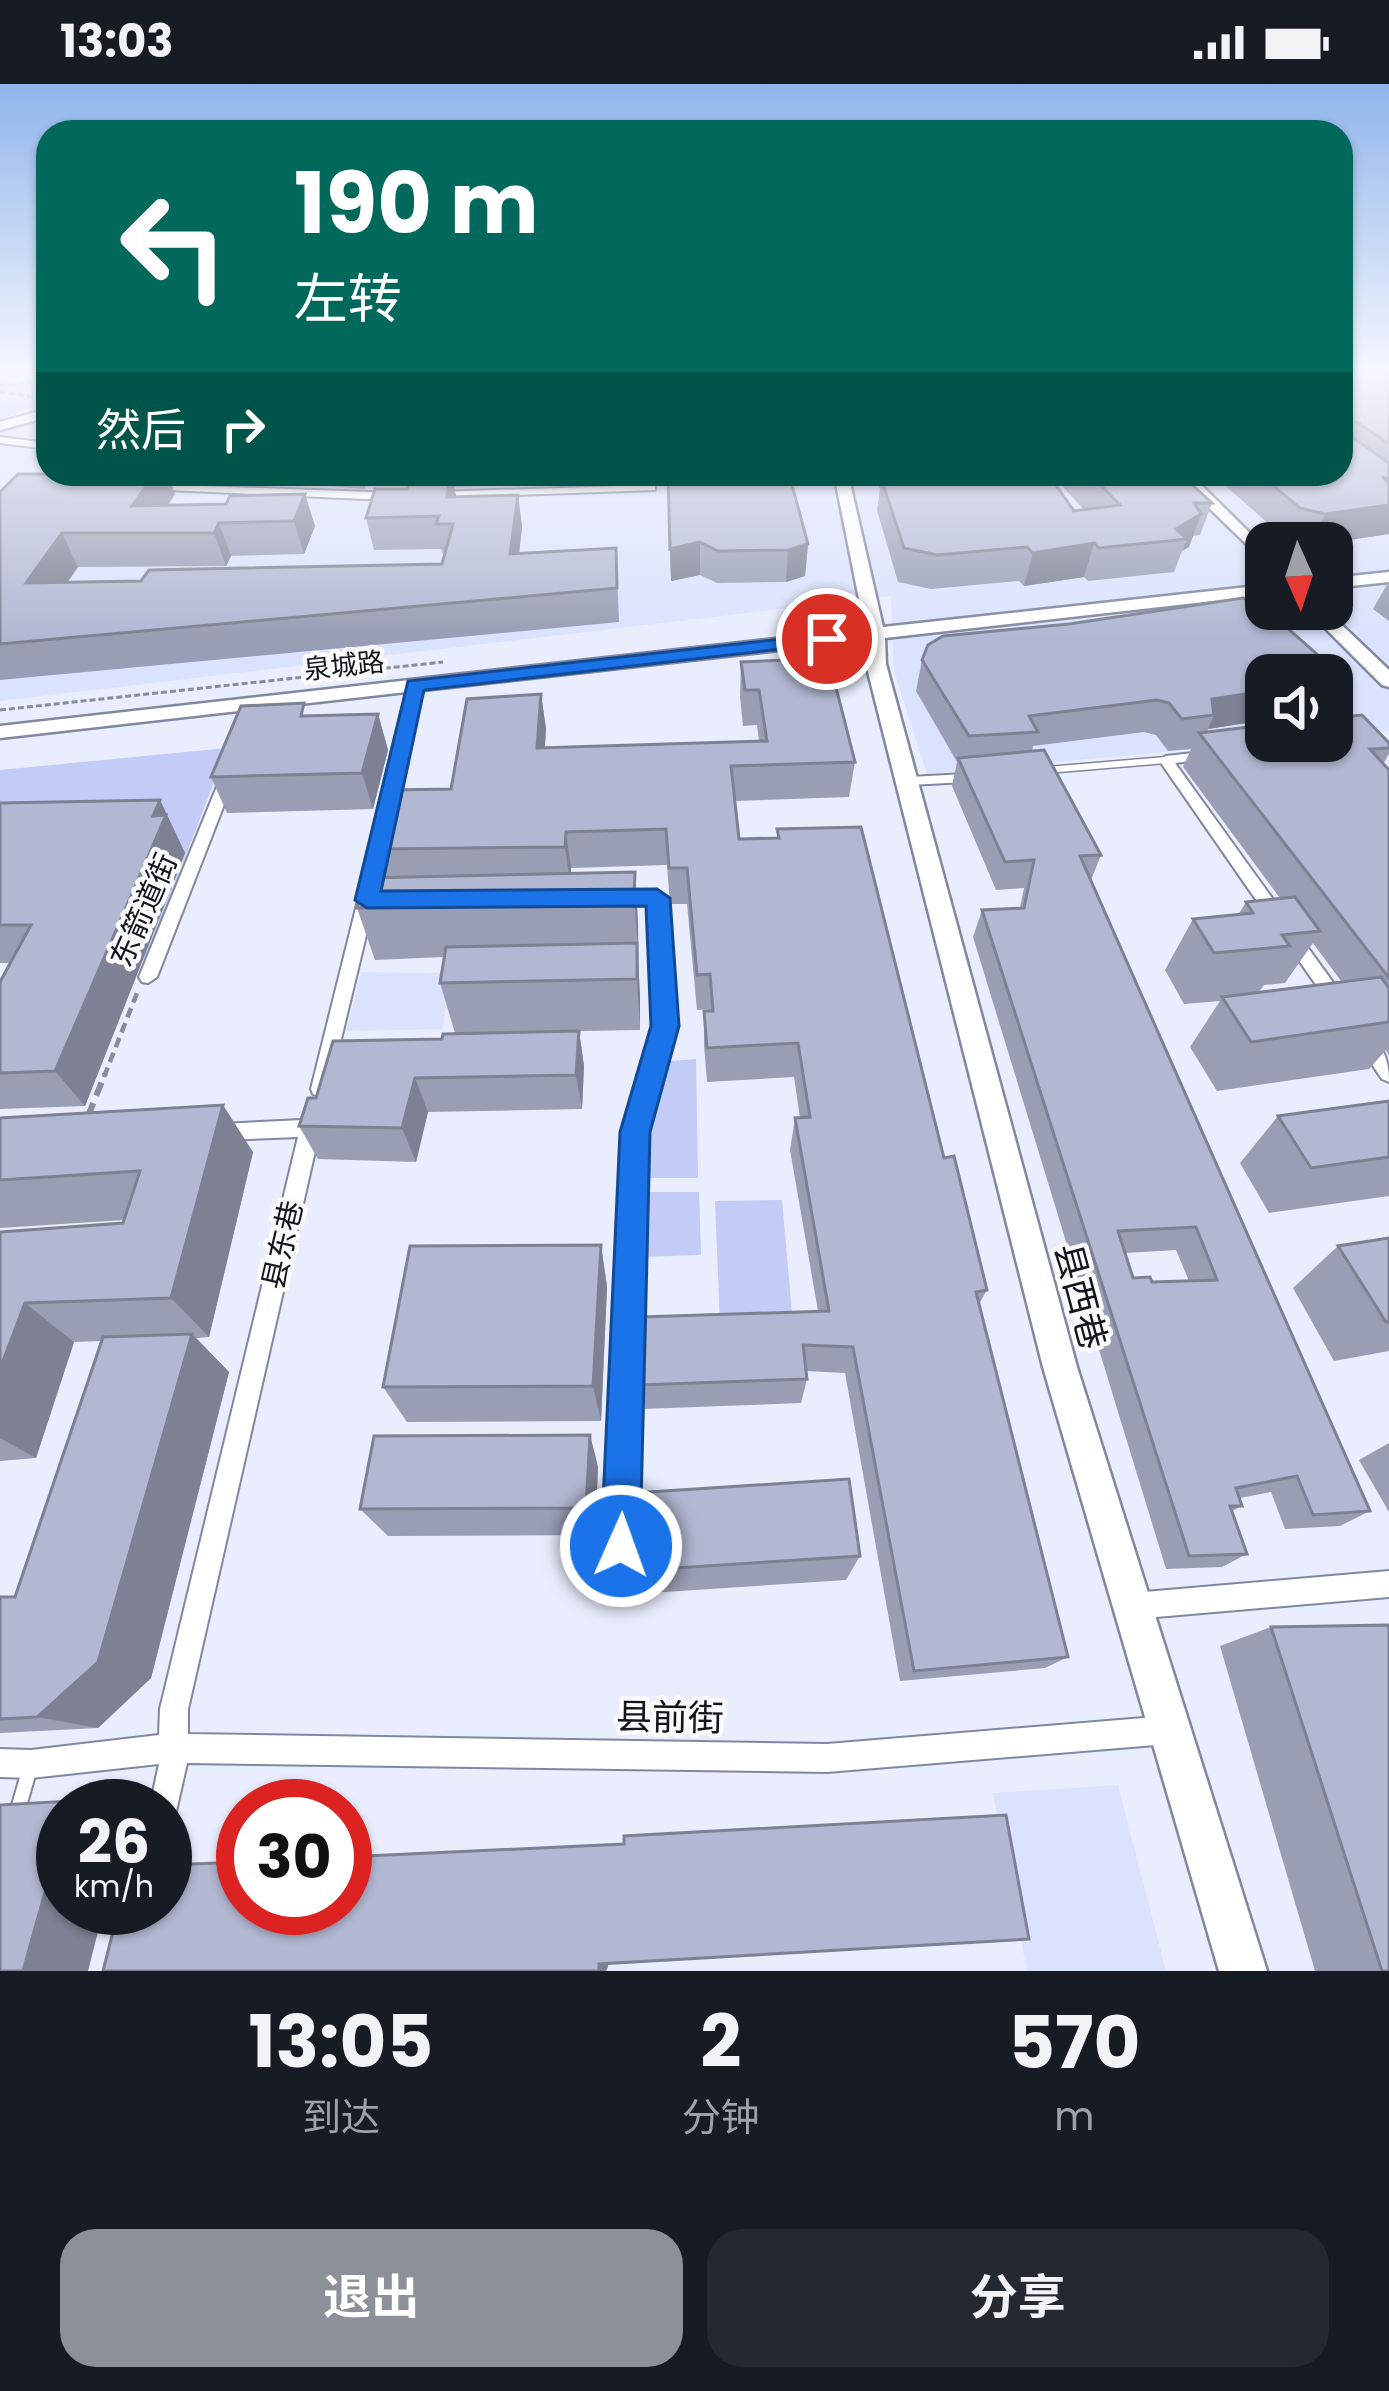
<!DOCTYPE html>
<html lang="zh">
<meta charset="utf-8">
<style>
:root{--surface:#171b24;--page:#242831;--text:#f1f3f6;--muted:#9ea1a6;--accent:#8c9099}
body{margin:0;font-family:Poppins,"Noto Sans SC",sans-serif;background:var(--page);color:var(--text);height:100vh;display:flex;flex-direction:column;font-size:45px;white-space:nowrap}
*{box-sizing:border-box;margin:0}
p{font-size:39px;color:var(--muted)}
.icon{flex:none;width:66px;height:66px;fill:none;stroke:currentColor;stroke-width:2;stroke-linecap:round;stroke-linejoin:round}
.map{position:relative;height:1887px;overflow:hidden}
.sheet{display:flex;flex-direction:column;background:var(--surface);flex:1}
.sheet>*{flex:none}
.banner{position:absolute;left:36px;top:36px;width:1317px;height:366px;border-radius:36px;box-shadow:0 3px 9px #0004;background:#00695c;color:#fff;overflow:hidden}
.needle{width:78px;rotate:177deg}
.controls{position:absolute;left:1245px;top:438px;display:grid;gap:24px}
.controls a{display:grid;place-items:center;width:108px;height:108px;border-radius:24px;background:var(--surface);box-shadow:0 3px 9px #0004;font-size:60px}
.speed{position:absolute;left:36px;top:1695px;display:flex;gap:24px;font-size:60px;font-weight:700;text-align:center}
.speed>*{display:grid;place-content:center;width:156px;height:156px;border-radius:50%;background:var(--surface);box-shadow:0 3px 9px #0004;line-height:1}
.speed small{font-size:30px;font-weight:400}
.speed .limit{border:18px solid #d22;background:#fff;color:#111}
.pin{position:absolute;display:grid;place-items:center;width:102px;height:102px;color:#fff;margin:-51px;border:6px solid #fff;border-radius:50%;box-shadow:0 3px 12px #0007}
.me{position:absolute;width:132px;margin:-66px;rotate:2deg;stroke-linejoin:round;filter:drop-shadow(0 0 9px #0008)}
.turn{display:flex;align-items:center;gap:42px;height:252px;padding:0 60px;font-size:54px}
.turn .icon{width:156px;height:156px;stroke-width:2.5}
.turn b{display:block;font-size:84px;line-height:102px}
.then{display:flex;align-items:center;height:114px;padding:0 60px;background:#0003;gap:24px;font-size:45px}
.eta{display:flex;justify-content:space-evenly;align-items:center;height:204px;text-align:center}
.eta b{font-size:72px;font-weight:700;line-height:84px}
.cta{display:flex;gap:24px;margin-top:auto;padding:24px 60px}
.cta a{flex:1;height:138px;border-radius:36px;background:var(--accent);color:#fff;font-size:48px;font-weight:700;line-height:138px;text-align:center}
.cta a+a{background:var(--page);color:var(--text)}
.status{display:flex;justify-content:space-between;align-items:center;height:84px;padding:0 60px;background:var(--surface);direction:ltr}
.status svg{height:33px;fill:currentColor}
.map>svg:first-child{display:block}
</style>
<div class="status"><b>13:03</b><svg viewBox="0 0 49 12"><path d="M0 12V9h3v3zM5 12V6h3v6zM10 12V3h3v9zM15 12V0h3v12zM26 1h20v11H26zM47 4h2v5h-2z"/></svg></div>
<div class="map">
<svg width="1389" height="1887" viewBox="0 0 1389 1887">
<rect width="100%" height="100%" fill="#e9edfd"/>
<g fill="#dbe2fd" fill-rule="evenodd">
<path d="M1389 291V647L1332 652V591H1266V657H1282L927 690 894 587 891 512 0 617V346L48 332V390H1341ZM1266 459H1332V525H1266Z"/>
<polygon points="361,888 452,889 442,945 347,947"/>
<polygon points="1118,1701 1166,1887 1027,1887 993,1709"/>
</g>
<g fill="#c2ccf7">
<polygon points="0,289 48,289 48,319 0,335"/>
<polygon points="227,664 146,876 0,879 0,686"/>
<polygon points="696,975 698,1094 641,1094 644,1049 669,977"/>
<polygon points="642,1108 699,1108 701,1171 641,1173"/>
<polygon points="782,1116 793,1240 720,1241 715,1117"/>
</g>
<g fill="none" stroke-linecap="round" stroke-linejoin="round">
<g stroke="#81879f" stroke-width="8">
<polyline id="lane-far3" points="651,390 651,404"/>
</g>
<g stroke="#81879f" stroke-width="9">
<g id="lane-far2">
<polyline points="1047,686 1166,676"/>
<polyline points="951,695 965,694"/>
</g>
</g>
<g stroke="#81879f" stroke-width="12">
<polyline id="lane-far1" points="910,697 965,694"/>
</g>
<g stroke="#81879f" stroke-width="18">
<polyline id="lane" points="17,1729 29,1687"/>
</g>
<g stroke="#81879f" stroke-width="4">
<g id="street">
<polygon points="0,353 48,359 48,365 0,359"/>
<polygon points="149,400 396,409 401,412 396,415 365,415 145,405 144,403"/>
<polygon points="651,401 655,402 655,406 436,414 431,411 436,408"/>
<polygon points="415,597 422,601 395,726 388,731 381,726 408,601"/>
<polygon points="1211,667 1218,671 1216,674 1175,679 1282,828 1284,832 1282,836 1270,836 1159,676 1166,672"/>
<polygon points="227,691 234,695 157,893 148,899 142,898 139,893 220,695"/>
<polygon points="382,747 390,752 329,1005 327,1010 320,1013 313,1010 311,1005 374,752"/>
<polygon points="613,808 657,808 665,814 674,942 645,1048 634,1462 630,1471 621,1475 612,1471 608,1462 625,1048 656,942 649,820 607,818 605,814"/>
<polygon points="1292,848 1298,850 1345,915 1348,920 1345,925 1333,925 1286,858 1284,854 1286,850"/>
<path d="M1365 950C1384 959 1389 978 1389 998L1382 995 1356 957 1359 952Z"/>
<polygon points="313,1024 320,1026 323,1032 188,1625 188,1650 827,1660 1168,1632 1178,1636 1182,1646 1178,1656 1168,1660 827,1688 187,1679 175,1732 165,1737 165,1722 150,1722 159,1680 31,1694 0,1693 0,1665 31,1666 159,1651 160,1625 298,1053 221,1056 214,1054 211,1048 214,1042 221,1040 302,1036 306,1026"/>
<polygon points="1389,1487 1389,1513 1133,1535 1124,1531 1120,1522 1124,1513 1133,1509"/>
</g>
</g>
<g stroke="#81879f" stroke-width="5">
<g id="secondary">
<polygon points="48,325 48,333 0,346 0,338"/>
<polygon points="834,390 848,390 883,543 1266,501 1266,511 885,554 886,580 1077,1283 1267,1887 1219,1887 1043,1283 866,580 867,556 0,654 0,642 865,545"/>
<polygon points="1174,390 1190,390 1266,465 1266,479"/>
<polygon points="1389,488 1389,498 1332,504 1332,494"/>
<polygon points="1306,525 1325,525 1389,586 1389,603 1382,601"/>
</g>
</g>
<g stroke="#898c99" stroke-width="3" stroke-dasharray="6 3" stroke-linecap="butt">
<polyline points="0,301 48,296"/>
<polyline points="0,308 42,314"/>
<polyline points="0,626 443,578"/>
</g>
<polyline stroke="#898c99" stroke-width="4.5" stroke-dasharray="10 6" stroke-linecap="butt" points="104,993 137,909"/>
<polyline stroke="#898c99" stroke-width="6" stroke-dasharray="14 8" stroke-linecap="butt" points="88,1032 105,990"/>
<use href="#lane-far3" stroke="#fff" stroke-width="4.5"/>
<use href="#lane-far2" stroke="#fff" stroke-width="6"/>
<use href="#lane-far1" stroke="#fff" stroke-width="8"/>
<use href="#lane" stroke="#fff" stroke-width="14"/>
<use href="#street" fill="#fff" fill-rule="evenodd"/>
<use href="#secondary" fill="#fff" fill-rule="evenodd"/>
</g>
<g fill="#999eb5" fill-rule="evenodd">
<polygon points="1341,289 1389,289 1389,450 1329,459 1299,459 1286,455 1212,390 1341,390"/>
<polygon points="18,390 373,390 364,405 228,394 169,395 175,410 168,421 226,420 315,442 304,470 231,472 226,482 78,483 67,498 141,497 442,480 444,473 441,465 374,466 366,434 407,405 411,390 644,390 640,397 454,403 456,413 518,411 522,443 519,470 616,464 619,538 0,596 0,408"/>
<polygon points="668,390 808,460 805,492 786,498 717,499 700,491 671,497"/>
<polygon points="874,390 1048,390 1074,427 1084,426 1051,390 1180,390 1212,419 1200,451 1193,452 1189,463 1182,467 1174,488 1088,497 1084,493 1024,502 1019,497 931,505 898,498 877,426 880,405"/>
<polygon points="1389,497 1389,537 1373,525"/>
<path d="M922 576 1266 591V636L1208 645 1207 648 1389 659V670L1383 680 1389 686V972L1386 966 1369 985 1217 1007 1190 963 1220 917 1184 920 1165 886 1193 835 1238 831 1246 818 1280 814 1183 683 1191 665 1168 667 1156 651 1144 648 1033 662 1032 667 1101 771 1091 796 1370 1427 1340 1442 1285 1445 1271 1408 1240 1414 1242 1422 1232 1427 1247 1470 1222 1483 1166 1485 973 853 982 826 1020 824 1024 804 996 806 952 702 957 678 916 607ZM1313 859 1341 897 1259 908 1264 901 1285 899ZM1176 1166 1189 1197 1152 1198 1133 1194 1125 1169Z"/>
<polygon points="741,578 855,678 849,713 735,717 739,755 777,754 777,745 944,1074 987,1206 979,1220 1068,1573 1045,1584 900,1597 845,1289 806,1287 807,1295 801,1319 642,1325 639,1301 818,1227 790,1066 795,1034 800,1034 794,993 707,998 704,961 704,927 709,925 697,926 687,820 670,820 667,781 571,784 571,789 635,788 638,840 640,946 524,948 579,947 584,982 582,1025 428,1028 416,1078 318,1075 299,1042 316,1014 455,949 440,899 444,873 375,876 357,824 384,793 375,765 451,705 541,610 546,645 545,664 759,657 757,641 743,642 740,613"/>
<polygon points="378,630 388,666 373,725 227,729 211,693 309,632"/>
<polygon points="160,716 185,769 85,1022 0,1025 0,898 11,879 0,879 0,719"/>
<polygon points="1389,1017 1389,1112 1269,1129 1240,1079 1278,1032"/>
<polygon points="0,1034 253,1068 209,1253 196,1254 229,1288 151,1594 98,1644 0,1649 0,1513 15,1513 102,1257 74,1258 36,1374 0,1377 0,1148 123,1139 124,1136 0,1144"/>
<polygon points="1389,1154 1389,1267 1334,1277 1293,1204 1338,1162"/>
<polygon points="601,1161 607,1203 601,1337 407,1338 383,1303"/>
<polygon points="590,1351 598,1383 595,1451 388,1452 360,1425"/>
<polygon points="1389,1359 1389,1428 1359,1376"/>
<polygon points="860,1472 846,1496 634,1510 629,1487"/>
<polygon points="1271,1543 1389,1887 1315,1887 1220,1562"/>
</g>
<g fill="#7d8193">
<polygon points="155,390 167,390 175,410 150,449 132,422"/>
<polygon points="360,390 373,390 364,405"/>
<polygon points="450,390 452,390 457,418 447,413"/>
<polygon points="305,410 315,442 304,470 294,437"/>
<polygon points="518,411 522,443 515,504 510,470"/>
<polygon points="1389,421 1389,450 1329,459 1312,459 1325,430"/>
<polygon points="1201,430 1189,463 1182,467 1187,455 1176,445"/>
<polygon points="219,439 231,472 226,482 214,449"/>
<polygon points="62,449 78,483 44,533 26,499"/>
<polygon points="700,458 700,491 671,497 670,465"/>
<polygon points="1094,459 1084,493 1024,502 1033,469"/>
<polygon points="808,460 805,492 786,498 788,466"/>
<polygon points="1345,595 1332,619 1332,597"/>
<polygon points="1266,607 1266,636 1208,645 1214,631 1212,615"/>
<polygon points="541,610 546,645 542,700 537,664"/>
<polygon points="378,630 388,666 373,725 362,689"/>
<polygon points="160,716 185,769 85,1022 55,987"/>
<polygon points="566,748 571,784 570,799 565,763"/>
<polygon points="635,788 638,840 638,866 634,814"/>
<polygon points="637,859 640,910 640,946 637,895"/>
<polygon points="579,947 584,982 582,1025 576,991"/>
<polygon points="415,994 428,1028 416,1078 402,1044"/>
<polygon points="223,1021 253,1068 209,1253 171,1214"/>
<polygon points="601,1161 607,1203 601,1337 593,1302"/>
<polygon points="25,1219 74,1258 36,1374 0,1354 0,1285"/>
<polygon points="192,1250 229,1288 151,1594 98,1644 37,1633"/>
<polygon points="590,1351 598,1383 595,1451 586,1424"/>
<polygon points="70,1717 130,1721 69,1722"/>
<polygon points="63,1744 63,1824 104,1824 88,1887 23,1887"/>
<polygon points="609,1867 608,1883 606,1887 599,1887 599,1880"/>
</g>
<g fill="#b2b8d2" stroke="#7d8193" stroke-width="3" fill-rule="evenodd">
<polygon points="1341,289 1389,289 1389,360 1357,338 1351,339 1352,353 1389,379 1389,395 1382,393 1389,399 1389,421 1325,430 1300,424 1259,390 1341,390"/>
<polygon points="18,390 155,390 132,422 226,420 230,412 305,410 294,437 219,439 214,449 62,449 26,499 141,497 149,486 442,480 453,440 436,440 439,432 366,434 375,405 407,405 411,390 450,390 447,413 518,411 510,470 616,464 617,504 0,560 0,408"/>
<polygon points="668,390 789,390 808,460 788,466 718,467 700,458 670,465"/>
<polygon points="891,390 1048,390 1074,427 1120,421 1090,390 1180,390 1212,419 1194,419 1201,430 1176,445 1187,455 1099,464 1094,459 1033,469 1027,463 937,471 904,464 881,394 893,394"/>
<polygon points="1243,514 1260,520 1345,595 1332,597 1332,591 1266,591 1266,607 1212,615 1214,631 1182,635 1169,619 1157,616 1029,632 1038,648 969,652 922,576 928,561 943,552 1069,540"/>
<polygon points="785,576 813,588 832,588 855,678 731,682 739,755 779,754 777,745 861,743 944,1074 954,1072 987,1206 976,1208 1068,1573 914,1587 853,1263 803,1261 807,1295 639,1301 641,1233 829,1227 795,1034 810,1033 798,959 707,964 704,927 713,927 710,890 697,891 687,784 669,784 666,745 566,748 565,763 375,765 391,706 451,705 467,615 541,610 537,664 767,657 759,606 745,606 741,578"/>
<polygon points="304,619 301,632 378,630 362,689 211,693 241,622"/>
<polygon points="1362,631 1389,659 1389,664 1370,665 1389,686 1389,894 1199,649 1266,641 1266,657 1332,657 1332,634"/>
<path d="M1044 666 1101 771 1080 772 1370 1427 1313 1431 1297 1392 1236 1404 1242 1422H1230L1247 1470 1189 1472 982 826 1024 824 1034 776 1005 778 958 674ZM1196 1143 1217 1196 1152 1198 1150 1193 1133 1194 1118 1147Z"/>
<polygon points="160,716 153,732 166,731 55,987 0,989 0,898 31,841 0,841 0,719"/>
<polygon points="635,788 634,814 357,824 365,794"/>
<polygon points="1295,813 1320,847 1282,851 1290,862 1214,869 1193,835 1253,829 1246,818"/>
<polygon points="637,859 637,895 440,899 446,863"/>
<polygon points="1381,893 1389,904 1389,938 1251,958 1222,913"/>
<polygon points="579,947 576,991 415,994 402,1044 299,1042 308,1014 316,1014 333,957 442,955 443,950"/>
<polygon points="1389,1017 1389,1073 1311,1084 1278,1032"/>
<polygon points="223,1021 171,1214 25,1219 0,1285 0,1148 123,1139 140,1087 0,1096 0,1034"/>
<polygon points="1389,1154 1389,1238 1386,1238 1338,1162"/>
<polygon points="601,1161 593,1302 383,1303 410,1162"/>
<polygon points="192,1250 98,1578 37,1633 0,1635 0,1513 15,1513 103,1253"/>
<polygon points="590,1351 586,1424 360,1425 374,1352"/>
<polygon points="849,1395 860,1472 629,1487 634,1409"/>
<polygon points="1389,1541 1389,1887 1382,1887 1271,1543"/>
<polygon points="70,1717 69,1722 63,1722 63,1744 23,1887 0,1887 0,1721"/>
<polygon points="1006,1731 1029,1855 599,1880 599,1887 103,1887 119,1824 165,1824 165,1781 243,1778 243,1824 345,1824 345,1773 624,1760 624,1752"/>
</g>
<linearGradient id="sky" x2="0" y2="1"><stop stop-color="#8fb4eb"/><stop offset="0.52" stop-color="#f5f7fe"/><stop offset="1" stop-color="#f5f7fe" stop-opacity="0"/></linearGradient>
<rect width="1389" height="553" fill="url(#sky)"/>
<polygon fill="#1a73e8" stroke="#114b97" stroke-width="3" points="827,550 837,555 834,559 424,606 381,807 657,805 670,814 679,942 650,1048 640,1462 634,1476 621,1481 607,1476 601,1462 620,1048 651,942 646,822 367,824 355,816 408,597"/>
<g text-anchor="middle" stroke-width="9" stroke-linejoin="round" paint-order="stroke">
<g font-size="27" fill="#13151e" stroke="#fafbfa">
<text transform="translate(344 582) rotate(-6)" y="9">泉城路</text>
</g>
<g font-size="30" fill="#13151e" stroke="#fafbfa">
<text transform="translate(144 826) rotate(-66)" y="10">东箭道街</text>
<text transform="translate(283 1161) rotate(-77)" y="10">县东巷</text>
</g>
<g font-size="36" fill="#13151e" stroke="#fafbfa">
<text transform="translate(1081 1212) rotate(75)" y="13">县西巷</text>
<text transform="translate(670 1633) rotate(1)" y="13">县前街</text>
</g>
</g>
</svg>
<div class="controls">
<a><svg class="needle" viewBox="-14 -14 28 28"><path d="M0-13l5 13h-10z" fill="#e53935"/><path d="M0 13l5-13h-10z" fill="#9ea1a6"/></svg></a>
<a><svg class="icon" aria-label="sound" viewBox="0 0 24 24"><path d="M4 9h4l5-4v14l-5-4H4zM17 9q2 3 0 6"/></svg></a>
</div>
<div class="speed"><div>26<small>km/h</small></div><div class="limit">30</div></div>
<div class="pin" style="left:827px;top:555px;background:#d93025"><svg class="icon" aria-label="arrive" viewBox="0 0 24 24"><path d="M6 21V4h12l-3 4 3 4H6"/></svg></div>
<svg class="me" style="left:621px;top:1462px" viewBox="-20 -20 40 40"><circle r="17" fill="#1a73e8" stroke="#fff" stroke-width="3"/><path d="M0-11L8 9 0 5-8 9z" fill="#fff"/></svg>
<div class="banner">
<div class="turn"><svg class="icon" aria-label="left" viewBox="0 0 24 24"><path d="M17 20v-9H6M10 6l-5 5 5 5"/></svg><div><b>190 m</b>左转</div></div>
<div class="then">然后<svg class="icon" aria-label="right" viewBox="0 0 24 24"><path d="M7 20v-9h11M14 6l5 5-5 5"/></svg></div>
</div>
</div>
<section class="sheet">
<div class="eta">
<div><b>13:05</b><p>到达</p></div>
<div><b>2</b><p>分钟</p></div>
<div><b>570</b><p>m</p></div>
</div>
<div class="cta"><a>退出</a><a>分享</a></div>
</section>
